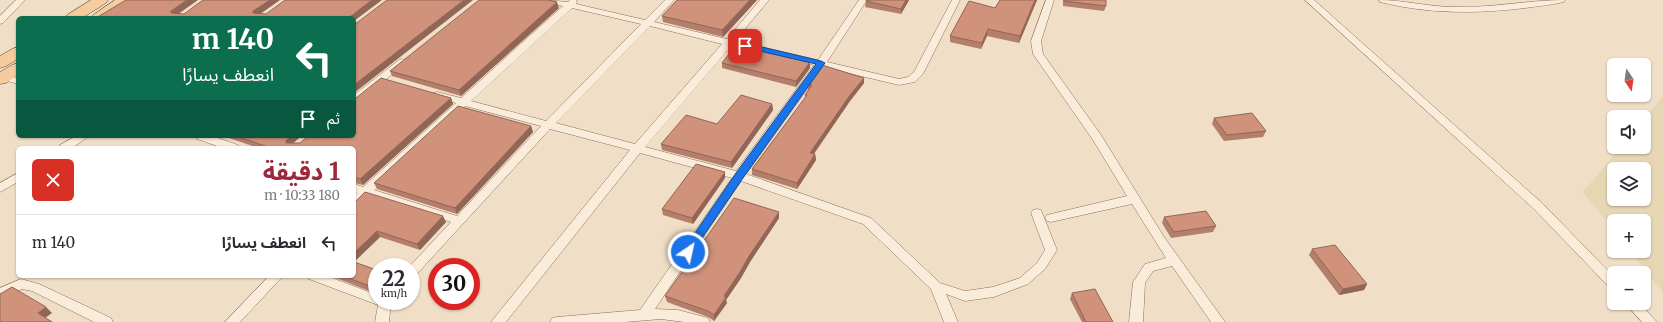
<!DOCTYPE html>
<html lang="ar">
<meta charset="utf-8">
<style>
:root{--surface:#fff;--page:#f7f7f7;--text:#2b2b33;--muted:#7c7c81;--line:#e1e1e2;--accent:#9e283b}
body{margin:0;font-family:Merriweather,"Noto Sans Arabic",serif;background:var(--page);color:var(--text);direction:rtl;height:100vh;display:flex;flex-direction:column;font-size:15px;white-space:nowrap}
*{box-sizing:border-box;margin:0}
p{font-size:13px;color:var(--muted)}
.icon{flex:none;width:22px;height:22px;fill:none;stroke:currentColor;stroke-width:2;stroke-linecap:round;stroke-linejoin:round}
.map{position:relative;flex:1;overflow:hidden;direction:ltr}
.sheet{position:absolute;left:16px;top:146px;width:340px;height:132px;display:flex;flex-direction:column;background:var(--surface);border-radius:6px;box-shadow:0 1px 3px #0004;direction:rtl}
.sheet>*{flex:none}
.guide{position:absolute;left:16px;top:16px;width:340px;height:122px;border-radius:6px;box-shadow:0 1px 3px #0004;direction:rtl;background:#0b6e4f;color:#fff;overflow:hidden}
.needle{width:26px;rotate:167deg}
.buttons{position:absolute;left:1607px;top:58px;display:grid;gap:8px}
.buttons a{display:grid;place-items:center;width:44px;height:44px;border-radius:6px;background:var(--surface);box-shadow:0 1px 3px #0004;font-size:20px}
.speed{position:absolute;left:368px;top:258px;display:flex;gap:8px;font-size:20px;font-weight:700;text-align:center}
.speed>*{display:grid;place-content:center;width:52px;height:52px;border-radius:50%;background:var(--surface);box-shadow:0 1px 3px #0004;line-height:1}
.speed small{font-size:10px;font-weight:400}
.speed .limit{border:6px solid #d22;background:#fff;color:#111}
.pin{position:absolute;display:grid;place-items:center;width:34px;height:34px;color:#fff;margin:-17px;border-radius:8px;box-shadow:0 2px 6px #0006}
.me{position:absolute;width:44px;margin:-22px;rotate:34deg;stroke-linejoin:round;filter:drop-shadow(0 0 3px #0008)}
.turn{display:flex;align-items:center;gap:14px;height:84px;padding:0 16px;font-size:18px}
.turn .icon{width:52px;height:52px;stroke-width:2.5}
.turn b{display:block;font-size:28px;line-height:34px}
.then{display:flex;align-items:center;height:38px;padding:0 16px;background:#0003;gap:8px;font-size:15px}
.round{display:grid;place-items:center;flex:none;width:42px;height:42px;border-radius:6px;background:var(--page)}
.summary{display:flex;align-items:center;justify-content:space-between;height:68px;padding:0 16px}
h1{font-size:24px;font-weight:700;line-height:30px;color:var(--accent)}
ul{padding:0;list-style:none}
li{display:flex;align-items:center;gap:12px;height:56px;padding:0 16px;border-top:1px solid var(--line)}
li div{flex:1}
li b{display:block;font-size:15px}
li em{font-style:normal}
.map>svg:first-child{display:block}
</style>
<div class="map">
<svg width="1663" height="322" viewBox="0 0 1663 322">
<rect width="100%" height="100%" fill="#f0dec7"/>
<path fill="#e6d6b3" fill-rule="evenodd" d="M1663 96V292L1630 251H1644V221H1614V230L1583 192 1621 147H1644V119ZM1614 169H1644V199H1614Z"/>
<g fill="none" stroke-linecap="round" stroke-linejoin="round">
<g stroke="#8d6e5b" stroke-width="1">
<g id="street">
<polygon points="16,0 25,0 3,23 0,24 0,16"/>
<path d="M545 0 568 2 570 0H576L577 2 576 4 645 20 665 0H674L654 22 727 39 760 0H769L735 41 818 60 859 0H867L827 62 899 79 908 77 914 72 952 0H960L923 74 915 82 899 85 823 67 746 174 871 218 940 283 965 291 993 287 1020 278 1037 263 1045 250 1031 213 1033 210 1037 209 1041 210 1057 250 1045 269 1028 284 994 297 965 301 946 294 958 322H944L931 289 863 224 741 181 655 309 678 310 708 318 710 322H684L661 319 625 322H550L552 318 557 317 640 310 732 178 640 153 506 322H491L630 150 550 129 415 276 411 278V267H409L451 222 367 196 358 205 354 206V195L357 193 354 192V184L363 187 456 103 433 97 432 95 433 93 437 92 461 98 563 6 546 2ZM572 8 641 24 546 121 471 101ZM650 26 722 44 635 144 556 123ZM731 46 814 65 736 171 645 147ZM465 106 541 126 457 216 374 190Z"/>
<polygon points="1046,0 1054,0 1041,41 1043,54 1101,135 1164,237 1225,322 1211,322 1172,266 1153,271 1145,283 1143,322 1129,322 1133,282 1145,264 1166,258 1132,204 1051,222 1047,221 1045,218 1047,215 1051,214 1127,196 1093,140 1033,54 1031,41"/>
<polygon points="1305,0 1314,0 1542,203 1614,277 1614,290 1610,288 1534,209"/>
<path d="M1379 0C1404 0 1429 7 1455 7 1492 8 1528 0 1565 0L1564 2C1551 5 1538 6 1525 8 1476 14 1428 14 1380 2Z"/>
<polygon points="402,59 405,60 407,62 405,64 358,102 354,103 354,95 399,60"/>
<polygon points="3,74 18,78 18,84 0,79 0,75"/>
<polygon points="76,136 89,136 72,148 59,148 60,145"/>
<polygon points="196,136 212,136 238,145 239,148 223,148 197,139"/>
<polygon points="18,173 18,182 0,192 0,183"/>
<polygon points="269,276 283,276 240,322 225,322"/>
<polygon points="307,276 327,276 377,295 377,301 391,301 389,322 375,322 378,305 309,279"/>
<polygon points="21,279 39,284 111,318 113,322 94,322 32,291 22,289 0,298 0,288"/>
<polygon points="1625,303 1639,303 1657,322 1642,322"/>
</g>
</g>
<g stroke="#5b3d2f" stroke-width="1">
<g id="primary">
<polygon points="91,0 108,0 106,3 82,18 64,18 67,15"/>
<polygon points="115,0 132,0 130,3 108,18 90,18 93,15"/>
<polygon points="18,47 18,59 6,66 0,68 0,56 12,49"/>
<polygon points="18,63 18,75 6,83 0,84 0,72 12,65"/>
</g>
</g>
<use href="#street" fill="#faecda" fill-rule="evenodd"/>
<use href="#primary" fill="#f4cc9e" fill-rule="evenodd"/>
</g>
<g fill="#b37e6a">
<polygon points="757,0 723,37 663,22 662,16"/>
<polygon points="866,0 909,0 901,14 865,7 866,1"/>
<polygon points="1000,0 1037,0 1019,43 987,36 981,49 950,42 950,36 995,8"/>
<polygon points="1063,0 1106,0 1106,6 1104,11 1063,6"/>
<polygon points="559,8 461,96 392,76 390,71"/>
<polygon points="810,62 810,68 796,87 722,68 722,63"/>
<polygon points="864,83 850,101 814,154 815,154 816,160 797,189 752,175 752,169 805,98 805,95 808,90 808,84"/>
<polygon points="451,98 453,104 363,185 354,183 354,148 258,148 223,136 301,136 293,143 300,143"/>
<polygon points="772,104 773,110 732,168 662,150 661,144"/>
<polygon points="1214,118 1266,131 1263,137 1224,141 1212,124"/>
<polygon points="531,126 533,132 457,214 377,189 374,183"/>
<polygon points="725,178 693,224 663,215 662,209"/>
<polygon points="354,203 446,222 420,250 380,237 354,262 377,270 377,294 331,276 354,276"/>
<polygon points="779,212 779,218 750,262 741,278 726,300 727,303 714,321 708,317 667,302 665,296"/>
<polygon points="1164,217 1216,226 1213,232 1171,238 1162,223"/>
<polygon points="1312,249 1367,284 1364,290 1339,295 1309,255"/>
<polygon points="1072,293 1113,322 1082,322 1070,299"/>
</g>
<g fill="#926656">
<polygon points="187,0 198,0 174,17 171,13 171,11"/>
<polygon points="270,0 280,0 256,17 253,13 253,11"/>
<polygon points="372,0 382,0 354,21 354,18 351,18 351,16"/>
<polygon points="464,0 473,0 354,93 354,85"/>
<polygon points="750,0 757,0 723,37 722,30"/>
<polygon points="906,0 909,0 901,14 901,9"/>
<polygon points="1035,0 1037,0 1019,43 1020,36"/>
<polygon points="557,2 559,8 461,96 459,90"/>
<polygon points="988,29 987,36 981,49 982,43"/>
<polygon points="810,62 810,68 796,87 796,81"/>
<polygon points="864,78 864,83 850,101 810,159 810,153 850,95"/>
<polygon points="451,98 453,104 363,185 360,179"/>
<polygon points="772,104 773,110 732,168 731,162"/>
<polygon points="531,126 533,132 457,214 455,208"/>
<polygon points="291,136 301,136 289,147 286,143 286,141"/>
<polygon points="815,154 816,160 797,189 797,183"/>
<polygon points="725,172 725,178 693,224 692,218"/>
<polygon points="779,212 779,218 750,262 741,278 726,300 727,303 714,321 714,315 724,296 749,256"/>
<polygon points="443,216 446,222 420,250 417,244"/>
<polygon points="377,231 380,237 354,262 354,253"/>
<polygon points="1367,284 1364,290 1339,295 1343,289"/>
<polygon points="377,286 377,292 375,288"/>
<polygon points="46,307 52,313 44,319 38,313"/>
</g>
<g fill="#d0927b" stroke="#926656">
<polygon points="126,0 187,0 171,11 171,13 184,14 203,0 270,0 253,11 253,13 266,14 285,0 372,0 351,16 351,18 96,18"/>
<polygon points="387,0 464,0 354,85 354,25"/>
<polygon points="479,0 548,0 557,2 459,90 390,71"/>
<polygon points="677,0 750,0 722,30 662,16"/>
<polygon points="866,0 906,0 901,9 866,1"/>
<polygon points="1000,0 1035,0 1020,36 988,29 982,43 950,36 969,1 995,8"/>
<polygon points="1064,0 1106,0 1106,6 1064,1"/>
<polygon points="736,45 810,62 796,81 722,63"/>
<polygon points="822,65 864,78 850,95 810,153 815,154 797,183 752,169 807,95 805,95 812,85 808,84"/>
<polygon points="381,78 451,98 360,179 354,177 354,148 271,148 236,136 291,136 286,141 286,143 300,143 308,136 354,136 354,98 356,98"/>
<polygon points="741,95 772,104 731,162 661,144 686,115 717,124"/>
<polygon points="458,106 531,126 455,208 374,183"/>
<polygon points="1252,113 1266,131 1227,135 1214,118"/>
<polygon points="696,164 725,172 692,218 662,209"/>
<polygon points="365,192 443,216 417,244 377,231 354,253 354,203"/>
<polygon points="734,198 779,212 749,256 740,272 724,296 726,297 714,315 708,311 665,296"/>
<polygon points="1206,211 1216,226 1174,232 1164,217"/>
<polygon points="1335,245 1367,284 1343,289 1312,249"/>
<polygon points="354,262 377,270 377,286 375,288 343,276 354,276"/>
<polygon points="12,287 46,307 38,313 52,322 0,322 0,294"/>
<polygon points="1095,289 1113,322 1086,322 1072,293"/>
</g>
<polygon fill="#1a73e8" stroke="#114b97" points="745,43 821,61 825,63 743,178 691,254 684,254 682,252 684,249 736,173 816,64 742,47 741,46"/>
</svg>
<div class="buttons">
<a><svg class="needle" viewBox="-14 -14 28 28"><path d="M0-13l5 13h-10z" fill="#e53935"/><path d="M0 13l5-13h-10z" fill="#7c7c81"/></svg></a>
<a><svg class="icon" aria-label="sound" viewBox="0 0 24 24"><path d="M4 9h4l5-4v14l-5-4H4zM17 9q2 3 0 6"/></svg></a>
<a><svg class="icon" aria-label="layers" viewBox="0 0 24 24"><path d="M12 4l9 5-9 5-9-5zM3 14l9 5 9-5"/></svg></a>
<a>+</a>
<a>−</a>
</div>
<div class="speed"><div>22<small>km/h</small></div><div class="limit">30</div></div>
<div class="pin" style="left:745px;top:46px;background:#d93025"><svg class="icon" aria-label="arrive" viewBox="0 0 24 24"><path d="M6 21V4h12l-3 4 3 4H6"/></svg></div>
<svg class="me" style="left:688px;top:252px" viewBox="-20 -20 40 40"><circle r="17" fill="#1a73e8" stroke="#fff" stroke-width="3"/><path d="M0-11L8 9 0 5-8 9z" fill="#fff"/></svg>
<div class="guide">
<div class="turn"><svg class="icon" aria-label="left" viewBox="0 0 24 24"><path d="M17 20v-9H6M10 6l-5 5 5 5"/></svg><div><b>140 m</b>انعطف يسارًا</div></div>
<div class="then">ثم<svg class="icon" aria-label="arrive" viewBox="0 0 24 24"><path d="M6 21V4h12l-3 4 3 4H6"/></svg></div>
</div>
<section class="sheet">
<div class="summary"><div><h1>1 دقيقة</h1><p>180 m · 10:33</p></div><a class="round" style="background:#d93025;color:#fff"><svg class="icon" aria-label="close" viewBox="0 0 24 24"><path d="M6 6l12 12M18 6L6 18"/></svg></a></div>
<ul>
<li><svg class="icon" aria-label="left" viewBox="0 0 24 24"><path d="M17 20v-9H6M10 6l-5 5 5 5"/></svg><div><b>انعطف يسارًا</b></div><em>140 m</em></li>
</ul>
</section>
</div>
